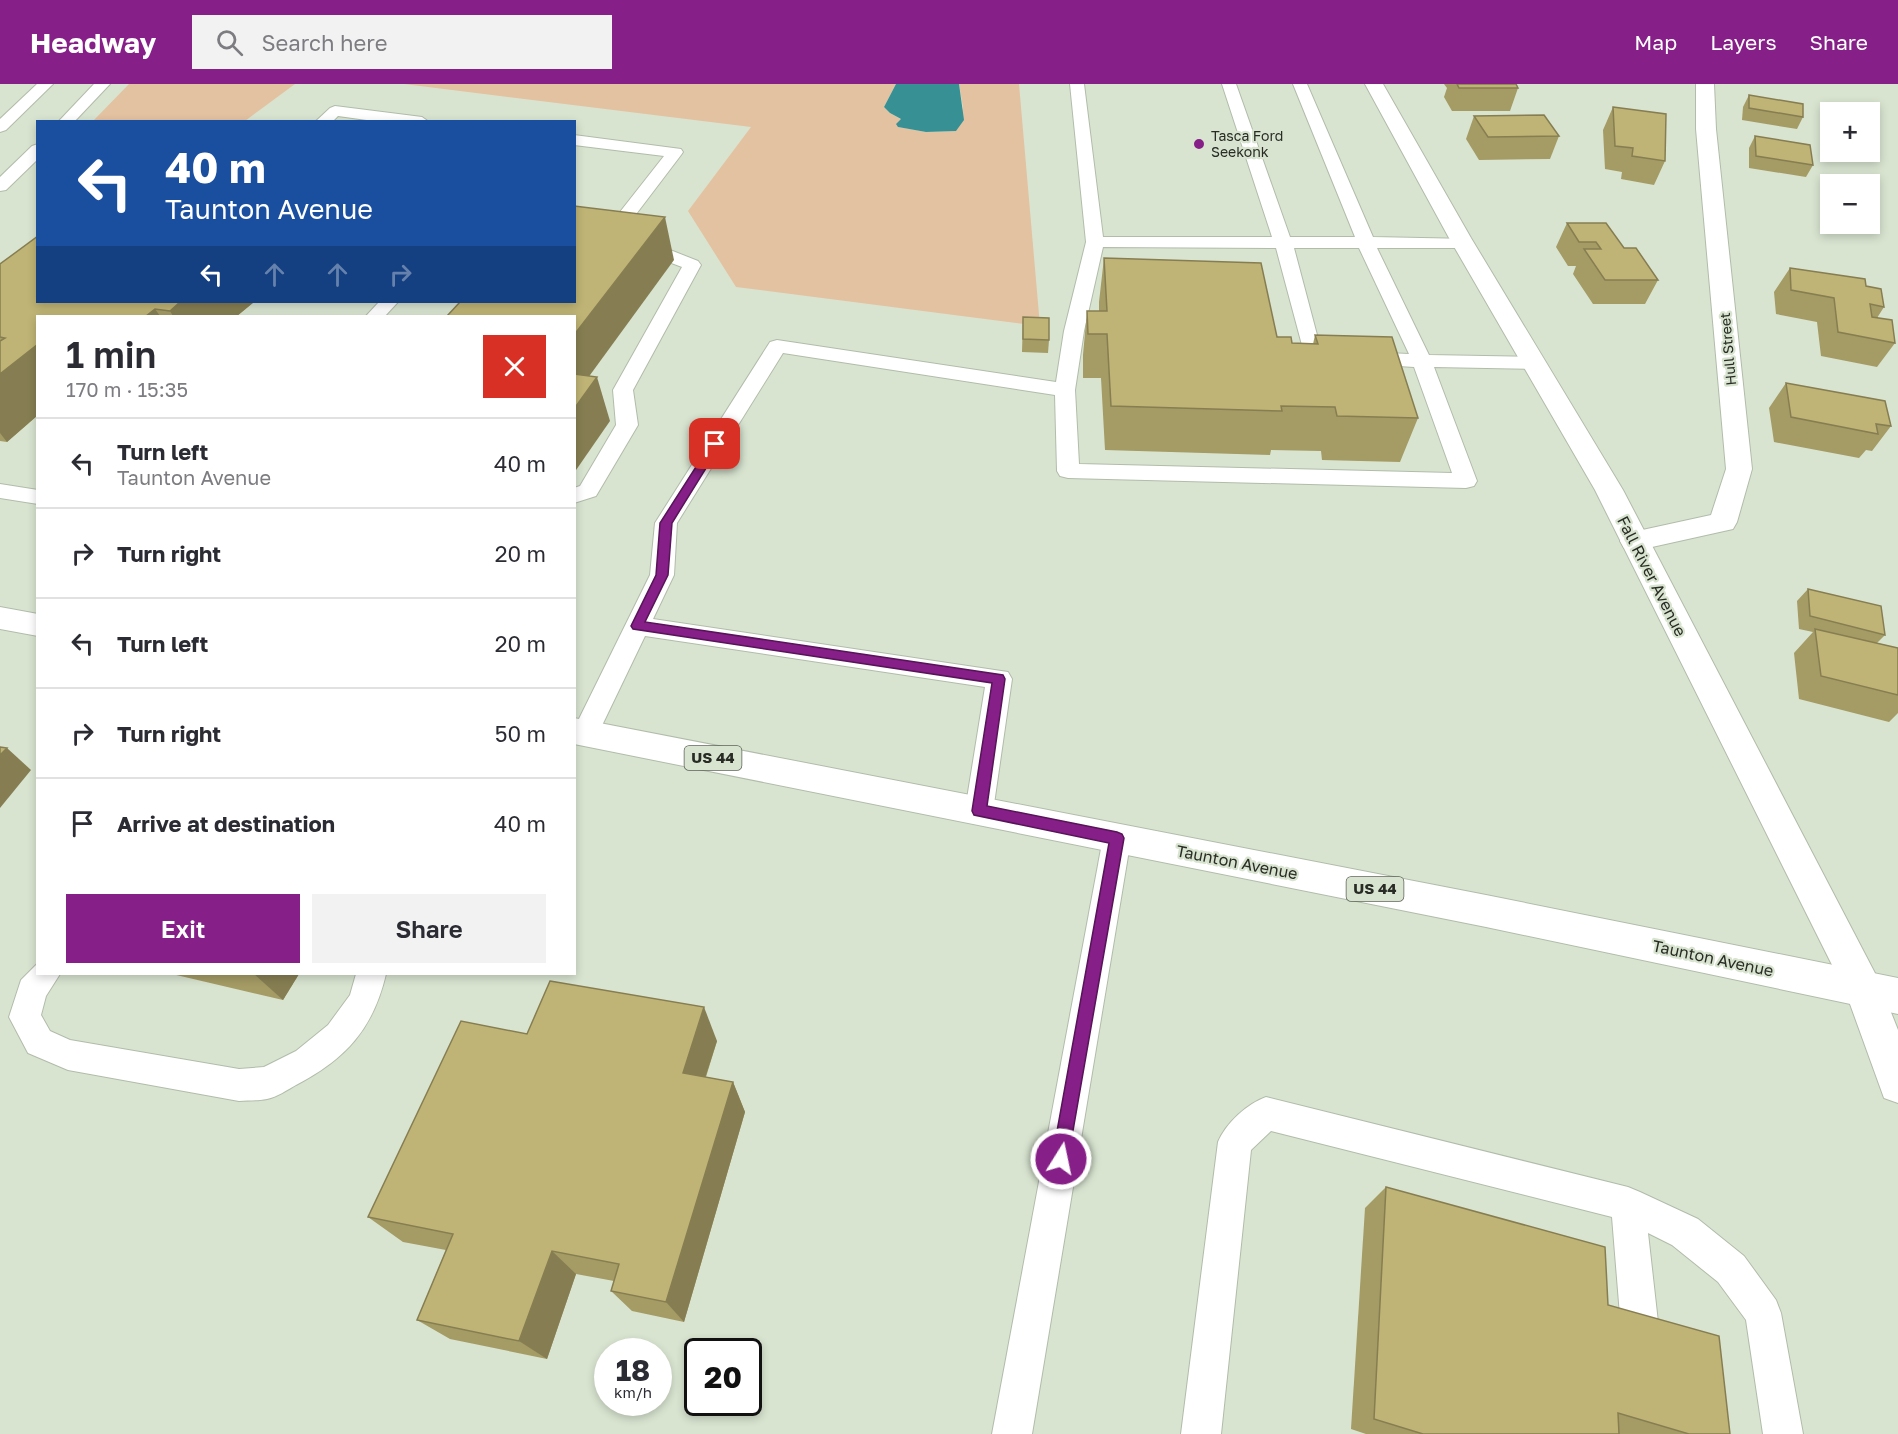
<!DOCTYPE html>
<meta charset="utf-8">
<style>
:root{--surface:#fff;--page:#f2f2f3;--text:#2b2b33;--muted:#7c7c81;--line:#e1e1e2;--accent:#861f87}
body{margin:0;font-family:"Golos Text",sans-serif;background:var(--page);color:var(--text);height:100vh;display:flex;flex-direction:column;font-size:22px;white-space:nowrap}
*{box-sizing:border-box;margin:0}
p{font-size:20px;color:var(--muted)}
.icon{flex:none;width:33px;height:33px;fill:none;stroke:currentColor;stroke-width:2;stroke-linecap:round;stroke-linejoin:round}
.map{position:relative;flex:1;overflow:hidden}
.details{position:absolute;left:36px;top:231px;width:540px;height:660px;display:flex;flex-direction:column;background:var(--surface);border-radius:0px;box-shadow:0 3px 9px #0003}
.details>*{flex:none}
.guide{position:absolute;left:36px;top:36px;width:540px;height:183px;border-radius:0px;box-shadow:0 3px 9px #0003;background:#1a4fa0;color:#fff;overflow:hidden}
.tools{position:absolute;left:1820px;top:18px;display:grid;gap:12px}
.tools a{display:grid;place-items:center;width:60px;height:60px;border-radius:0px;background:var(--surface);box-shadow:0 3px 9px #0003;font-size:30px}
.speed{position:absolute;left:594px;top:1254px;display:flex;gap:12px;font-size:30px;font-weight:700;text-align:center}
.speed>*{display:grid;place-content:center;width:78px;height:78px;border-radius:50%;background:var(--surface);box-shadow:0 3px 9px #0003;line-height:1}
.speed small{font-size:15px;font-weight:400}
.speed .limit{border:3px solid #111;border-radius:9px;background:#fff;color:#111}
.pin{position:absolute;display:grid;place-items:center;width:51px;height:51px;color:#fff;margin:-26px;border-radius:12px;box-shadow:0 3px 9px #0006}
.me{position:absolute;width:66px;margin:-33px;rotate:10deg;stroke-linejoin:round;filter:drop-shadow(0 0 4px #0008)}
.turn{display:flex;align-items:center;gap:21px;height:126px;padding:0 30px;font-size:27px}
.turn .icon{width:78px;height:78px;stroke-width:2.5}
.turn b{display:block;font-size:42px;line-height:51px}
.lanes{display:flex;align-items:center;height:57px;padding:0 30px;background:#0003;justify-content:center;gap:30px;direction:ltr}
.lanes .off{opacity:.35}
.round{display:grid;place-items:center;flex:none;width:63px;height:63px;border-radius:0px;background:var(--page)}
.summary{display:flex;align-items:center;justify-content:space-between;height:102px;padding:0 30px}
h1{font-size:36px;font-weight:600;line-height:45px}
.primary-button{display:flex;gap:12px;margin-top:auto;padding:12px 30px}
.primary-button a{flex:1;height:69px;border-radius:0px;background:var(--accent);color:#fff;font-size:24px;font-weight:600;line-height:69px;text-align:center}
.primary-button a+a{background:var(--page);color:var(--text)}
ul{padding:0;list-style:none}
li{display:flex;align-items:center;gap:18px;height:90px;padding:0 30px;border-top:2px solid var(--line)}
li div{flex:1}
li b{display:block;font-size:22px}
li em{font-style:normal}
header{display:flex;align-items:center;gap:36px;box-sizing:border-box;height:84px;padding:0 30px;background:var(--accent);color:#fff}
header strong{font-size:28px}
nav{display:flex;gap:33px;margin-inline-start:auto;font-size:21px}
.search{width:420px;height:54px;background:var(--page);display:flex;align-items:center;gap:15px;box-sizing:border-box;padding:0 21px;border-radius:0px;color:var(--muted);font-size:22px}
.map>svg:first-child{display:block}
</style>
<header>
<strong>Headway</strong>
<div class="search"><svg class="icon" aria-label="search" viewBox="0 0 24 24"><circle cx="10" cy="10" r="6"/><path d="M15 15l6 6"/></svg>Search here</div>
<nav><a>Map</a><a>Layers</a><a>Share</a></nav>
</header>
<div class="map">
<svg width="1898" height="1350" viewBox="0 0 1898 1350">
<rect width="100%" height="100%" fill="#d8e4d0"/>
<g fill="#e3c2a1">
<polygon points="129,0 295,0 245,37 93,37"/>
<polygon points="404,0 896,0 884,23 890,29 902,36 898,43 926,48 955,47 963,24 959,0 1019,0 1040,242 736,203 688,127 751,43"/>
</g>
<polygon fill="#379194" points="896,0 959,0 964,36 956,47 926,48 898,43 896,40 901,35 890,29 884,23"/>
<g fill="none" stroke-linecap="round" stroke-linejoin="round">
<g stroke="#b1bcaa" stroke-width="2">
<g id="lane">
<polygon points="37,0 53,0 6,46 0,48 0,35"/>
<polygon points="94,0 110,0 74,38 58,38"/>
<path d="M1070 0H1084L1103 153H1272L1222 0H1236L1290 153H1355L1293 0H1307L1373 153 1470 155 1473 159 1470 163 1464 164H1377L1429 271 1534 273 1541 275 1544 279 1541 283 1534 285 1434 283 1477 397 1474 402 1466 404 1068 394 1060 392 1057 387 1055 311 783 269 677 439 674 491 653 535 1008 588 1012 595 993 727 989 735 979 739 969 735 965 727 985 603 645 552 595 656 586 659 577 656 574 645 650 491 655 439 770 258 777 256 1056 298 1064 247 1086 158ZM1103 163 1276 164 1306 276 1414 283 1452 389 1079 380 1075 306 1084 247ZM1294 164H1359L1409 270 1321 266Z"/>
<polygon points="335,22 422,33 429,38 381,38 338,32 332,38 315,38 330,24"/>
<polygon points="574,51 681,65 683,68 681,71 621,150 655,160 698,177 701,181 633,306 638,341 596,412 574,419 574,404 580,402 616,341 613,306 682,183 629,163 574,152 574,142 605,147 664,72 574,61"/>
<polygon points="38,60 38,75 6,106 0,107 0,93 32,62"/>
<polygon points="379,218 398,218 385,232 366,232"/>
<polygon points="0,400 38,406 38,420 0,414"/>
<polygon points="1117,742 1127,746 1131,754 1032,1350 992,1350 1103,754 1107,746"/>
<path d="M38 879V890H60L46 912 41 931 50 947 70 956 239 985 264 983 296 967 328 941 350 911 356 890H386C373 945 346 975 296 1001 287 1006 277 1013 267 1015 258 1017 248 1016 239 1017L68 986 28 969 9 933 21 896Z"/>
<path d="M1266 1013 1628 1103 1640 1108 1698 1135 1744 1172 1776 1216 1781 1229 1803 1350H1763L1746 1236 1718 1198 1672 1161 1648 1149 1660 1256 1654 1269 1641 1275 1628 1269 1622 1256 1612 1133 1271 1047 1251 1066 1221 1350H1181L1218 1058C1226 1039 1247 1020 1266 1013Z"/>
</g>
</g>
<g stroke="#b1bcaa" stroke-width="2">
<polygon id="street" points="1696,0 1714,0 1716,45 1752,385 1737,438 1733,445 1634,467 1624,464 1620,457 1624,450 1711,431 1726,385 1696,45"/>
</g>
<g stroke="#b1bcaa" stroke-width="2">
<polygon id="secondary" points="1365,0 1383,0 1471,154 1623,406 1877,893 1898,946 1898,1019 1884,1014 1846,909 1595,406 1449,154"/>
</g>
<g stroke="#b1bcaa" stroke-width="2">
<g id="highway">
<polygon points="0,523 38,530 38,552 0,545"/>
<polygon points="574,634 1486,811 1898,894 1898,930 1486,843 574,660"/>
</g>
</g>
<use href="#lane" fill="#fff" fill-rule="evenodd"/>
<use href="#street" fill="#fff" fill-rule="evenodd"/>
<use href="#secondary" fill="#fff" fill-rule="evenodd"/>
<use href="#highway" fill="#fff" fill-rule="evenodd"/>
</g>
<g fill="#a49b65">
<polygon points="1444,0 1516,0 1518,4 1510,27 1452,27 1444,13 1447,4"/>
<polygon points="1749,11 1803,33 1797,45 1742,36 1743,23"/>
<polygon points="1613,23 1665,77 1654,101 1621,95 1622,88 1605,85 1603,46"/>
<polygon points="1474,32 1559,52 1550,75 1479,76 1466,55"/>
<polygon points="1755,52 1813,81 1806,93 1749,84 1749,64"/>
<polygon points="1567,139 1624,164 1658,196 1645,220 1593,220 1573,190 1576,182 1568,182 1556,163"/>
<polygon points="1104,174 1292,259 1313,260 1315,251 1418,334 1400,378 1322,376 1321,367 1271,366 1270,371 1105,366 1101,294 1083,294 1083,271 1087,227 1099,227 1099,218"/>
<polygon points="0,180 38,218 254,218 237,232 38,232 38,331 7,358 0,357"/>
<polygon points="1790,184 1866,202 1884,223 1877,234 1895,259 1877,283 1821,272 1817,238 1776,230 1774,208"/>
<polygon points="1023,233 1049,256 1048,269 1022,268"/>
<polygon points="1786,299 1891,342 1872,367 1866,366 1859,374 1774,358 1769,324"/>
<polygon points="1808,505 1885,551 1877,559 1898,564 1898,629 1889,638 1799,615 1794,569 1813,548 1799,545 1797,517"/>
<polygon points="172,890 299,890 283,916"/>
<polygon points="527,950 717,957 706,993 733,998 745,1028 684,1238 632,1227 611,1207 614,1197 576,1190 547,1275 450,1255 417,1236 446,1166 403,1158 368,1133"/>
<polygon points="1386,1103 1608,1221 1730,1350 1366,1350 1351,1345 1365,1124"/>
</g>
<g fill="#867e52">
<polygon points="665,133 674,176 574,313 574,251"/>
<polygon points="180,218 254,218 237,232 173,232 170,227"/>
<polygon points="155,225 160,232 146,232"/>
<polygon points="38,260 38,331 7,358 0,349 0,282"/>
<polygon points="597,293 610,337 574,389 574,325"/>
<polygon points="7,664 31,686 0,724 0,671"/>
<polygon points="254,890 299,890 283,916"/>
<polygon points="704,923 717,957 697,1019 683,989"/>
<polygon points="733,998 745,1028 684,1238 666,1218"/>
<polygon points="552,1167 576,1190 547,1275 519,1257"/>
</g>
<g fill="#bfb475" stroke="#867e52" stroke-width="1.5">
<polygon points="1457,0 1516,0 1518,4 1459,4"/>
<polygon points="1749,11 1803,20 1803,33 1749,24"/>
<polygon points="1613,23 1666,30 1665,77 1632,72 1633,64 1615,62"/>
<polygon points="1544,31 1559,52 1488,53 1474,32"/>
<polygon points="1755,52 1810,61 1813,81 1756,72"/>
<polygon points="574,122 665,133 574,251 574,232 447,232 460,218 574,218"/>
<polygon points="1567,139 1606,139 1624,164 1636,164 1658,196 1605,196 1584,165 1601,165 1596,158 1579,158"/>
<polygon points="38,152 38,218 180,218 170,227 155,225 146,232 38,232 38,260 0,290 0,257 5,254 0,253 0,180"/>
<polygon points="1104,174 1261,179 1277,253 1291,253 1292,259 1318,260 1315,251 1392,253 1418,334 1337,332 1335,323 1281,322 1282,327 1111,322 1107,250 1088,250 1087,227 1107,227"/>
<polygon points="1790,184 1865,195 1866,202 1881,205 1884,223 1870,220 1872,233 1892,236 1895,259 1838,248 1834,214 1791,206"/>
<polygon points="1023,233 1049,234 1049,256 1023,255"/>
<polygon points="574,290 597,293 574,325"/>
<polygon points="1786,299 1885,317 1891,342 1876,340 1878,350 1791,333"/>
<polygon points="1808,505 1881,522 1885,551 1810,532"/>
<polygon points="1815,545 1898,564 1898,611 1821,592"/>
<polygon points="0,663 7,664 0,671"/>
<polygon points="550,897 704,923 683,989 733,998 666,1218 611,1207 619,1180 552,1167 519,1257 417,1236 453,1150 368,1133 461,937 527,950"/>
<polygon points="1386,1103 1605,1163 1608,1221 1719,1252 1730,1350 1689,1350 1618,1329 1619,1350 1423,1350 1374,1335"/>
</g>
<polygon fill="#861f87" stroke="#571458" stroke-width="1.5" points="715,357 721,360 672,439 668,491 645,538 1003,591 1005,595 987,722 1117,748 1122,750 1124,754 1067,1081 1061,1084 1055,1081 1052,1075 1109,759 974,731 972,727 992,599 633,545 631,542 656,491 660,439 712,358"/>
<circle fill="#861f87" stroke="#d8e4d0" stroke-width="2" cx="1199" cy="60" r="6"/>
<g text-anchor="middle" stroke-width="4.5" stroke-linejoin="round" paint-order="stroke">
<g font-size="14" fill="#282c25" stroke="#d8e4d0" text-anchor="start">
<text x="1211" y="57">Tasca Ford<tspan x="1211" dy="16">Seekonk</tspan></text>
</g>
<g font-size="14" fill="#282c25" stroke="#d8e4d0">
<text transform="translate(1728 265) rotate(-95)" y="5">Hull Street</text>
</g>
<g fill="#d8e4d0" stroke="#5d6358" stroke-width="1.5">
<rect x="684.5" y="662" width="57" height="24" rx="4.5"/>
<rect x="1346.5" y="793" width="57" height="24" rx="4.5"/>
</g>
<g font-size="15" font-weight="bold" fill="#282c25">
<text x="713" y="679">US 44</text>
<text x="1375" y="810">US 44</text>
</g>
<g font-size="16" fill="#282c25" stroke="#d8e4d0">
<text transform="translate(1652 492) rotate(63)" y="6">Fall River Avenue</text>
<text transform="translate(1237 778) rotate(11)" y="6">Taunton Avenue</text>
<text transform="translate(1713 874) rotate(12)" y="6">Taunton Avenue</text>
</g>
</g>
</svg>
<div class="tools">
<a>+</a>
<a>−</a>
</div>
<div class="speed"><div>18<small>km/h</small></div><div class="limit">20</div></div>
<div class="pin" style="left:715px;top:360px;background:#d93025"><svg class="icon" aria-label="arrive" viewBox="0 0 24 24"><path d="M6 21V4h12l-3 4 3 4H6"/></svg></div>
<svg class="me" style="left:1061px;top:1075px" viewBox="-20 -20 40 40"><circle r="17" fill="#861f87" stroke="#fff" stroke-width="3"/><path d="M0-11L8 9 0 5-8 9z" fill="#fff"/></svg>
<div class="guide">
<div class="turn"><svg class="icon" aria-label="left" viewBox="0 0 24 24"><path d="M17 20v-9H6M10 6l-5 5 5 5"/></svg><div><b>40 m</b>Taunton Avenue</div></div>
<div class="lanes"><svg class="icon" aria-label="left" viewBox="0 0 24 24"><path d="M17 20v-9H6M10 6l-5 5 5 5"/></svg><svg class="icon off" aria-label="ahead" viewBox="0 0 24 24"><path d="M12 20V5M6 11l6-6 6 6"/></svg><svg class="icon off" aria-label="ahead" viewBox="0 0 24 24"><path d="M12 20V5M6 11l6-6 6 6"/></svg><svg class="icon off" aria-label="right" viewBox="0 0 24 24"><path d="M7 20v-9h11M14 6l5 5-5 5"/></svg></div>
</div>
<section class="details">
<div class="summary"><div><h1>1 min</h1><p>170 m · 15:35</p></div><a class="round" style="background:#d93025;color:#fff"><svg class="icon" aria-label="close" viewBox="0 0 24 24"><path d="M6 6l12 12M18 6L6 18"/></svg></a></div>
<ul>
<li><svg class="icon" aria-label="left" viewBox="0 0 24 24"><path d="M17 20v-9H6M10 6l-5 5 5 5"/></svg><div><b>Turn left</b><p>Taunton Avenue</p></div><em>40 m</em></li>
<li><svg class="icon" aria-label="right" viewBox="0 0 24 24"><path d="M7 20v-9h11M14 6l5 5-5 5"/></svg><div><b>Turn right</b></div><em>20 m</em></li>
<li><svg class="icon" aria-label="left" viewBox="0 0 24 24"><path d="M17 20v-9H6M10 6l-5 5 5 5"/></svg><div><b>Turn left</b></div><em>20 m</em></li>
<li><svg class="icon" aria-label="right" viewBox="0 0 24 24"><path d="M7 20v-9h11M14 6l5 5-5 5"/></svg><div><b>Turn right</b></div><em>50 m</em></li>
<li><svg class="icon" aria-label="arrive" viewBox="0 0 24 24"><path d="M6 21V4h12l-3 4 3 4H6"/></svg><div><b>Arrive at destination</b></div><em>40 m</em></li>
</ul>
<div class="primary-button"><a>Exit</a><a>Share</a></div>
</section>
</div>
